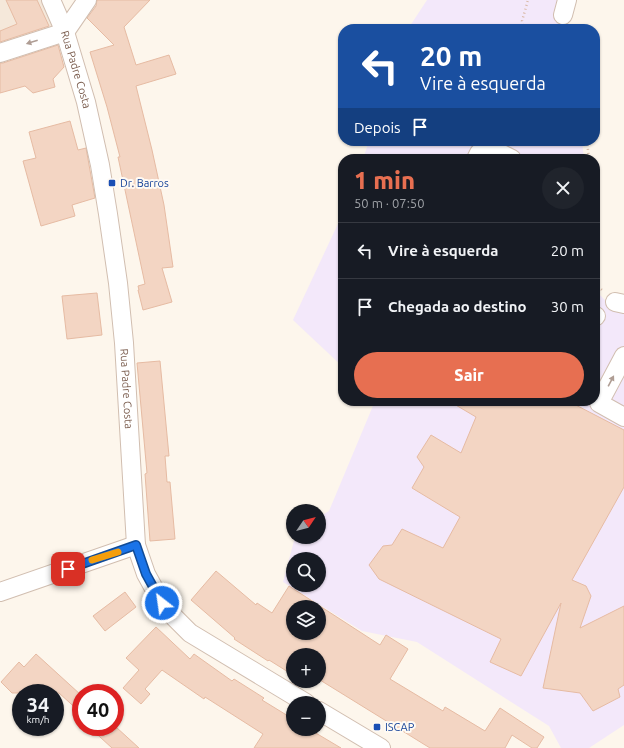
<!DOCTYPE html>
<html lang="pt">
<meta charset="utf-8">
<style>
:root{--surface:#171b24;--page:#20242c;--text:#f1f3f6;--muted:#9ea1a6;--line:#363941;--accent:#e76f51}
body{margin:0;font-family:Ubuntu,sans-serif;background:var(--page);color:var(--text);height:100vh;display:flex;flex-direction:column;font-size:15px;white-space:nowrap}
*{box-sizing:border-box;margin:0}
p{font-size:13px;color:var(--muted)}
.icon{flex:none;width:22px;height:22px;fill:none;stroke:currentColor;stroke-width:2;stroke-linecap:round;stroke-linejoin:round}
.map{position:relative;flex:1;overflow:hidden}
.side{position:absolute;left:338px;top:154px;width:262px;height:252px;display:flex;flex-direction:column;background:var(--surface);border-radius:16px;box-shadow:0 1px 3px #0004}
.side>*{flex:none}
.banner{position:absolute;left:338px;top:24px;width:262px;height:122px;border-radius:16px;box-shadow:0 1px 3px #0004;background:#1a4fa0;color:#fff;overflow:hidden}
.needle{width:26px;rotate:55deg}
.fabs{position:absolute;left:286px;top:504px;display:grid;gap:8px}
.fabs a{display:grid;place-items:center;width:40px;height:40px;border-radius:50%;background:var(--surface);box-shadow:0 1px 3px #0004;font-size:20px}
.speed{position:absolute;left:12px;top:684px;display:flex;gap:8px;font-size:20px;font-weight:700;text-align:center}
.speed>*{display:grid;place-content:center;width:52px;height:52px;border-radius:50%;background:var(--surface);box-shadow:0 1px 3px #0004;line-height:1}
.speed small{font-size:10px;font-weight:400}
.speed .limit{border:6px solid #d22;background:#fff;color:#111}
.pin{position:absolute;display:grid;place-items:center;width:34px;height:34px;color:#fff;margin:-17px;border-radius:8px;box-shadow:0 2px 6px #0006}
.me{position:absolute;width:44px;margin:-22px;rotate:330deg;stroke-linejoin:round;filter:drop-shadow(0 0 3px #0008)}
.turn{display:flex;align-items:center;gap:14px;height:84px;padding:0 16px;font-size:18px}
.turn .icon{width:52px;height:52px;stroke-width:2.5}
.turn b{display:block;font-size:28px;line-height:34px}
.then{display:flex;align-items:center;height:38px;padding:0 16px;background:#0003;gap:8px;font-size:15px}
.round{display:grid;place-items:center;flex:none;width:42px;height:42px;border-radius:21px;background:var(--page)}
.overview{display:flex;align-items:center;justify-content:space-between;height:68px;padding:0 16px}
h1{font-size:24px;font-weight:800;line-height:30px;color:var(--accent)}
.cta{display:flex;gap:8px;margin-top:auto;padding:8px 16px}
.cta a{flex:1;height:46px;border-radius:24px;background:var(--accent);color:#fff;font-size:16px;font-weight:800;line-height:46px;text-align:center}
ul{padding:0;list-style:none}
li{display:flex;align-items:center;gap:12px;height:56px;padding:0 16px;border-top:1px solid var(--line)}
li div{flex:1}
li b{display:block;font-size:15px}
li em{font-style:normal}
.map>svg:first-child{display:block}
</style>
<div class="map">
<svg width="624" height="748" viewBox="0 0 624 748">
<rect width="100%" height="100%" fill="#fdf6ec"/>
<polygon fill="#f5e8da" points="0,0 46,0 60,31 0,47"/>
<g fill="#f3e8fa" fill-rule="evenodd">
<polygon points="427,0 561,0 558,11 558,29 408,29"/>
<polygon points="369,141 582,141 584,159 363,159"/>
<polygon points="343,213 343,367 293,320"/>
<path d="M595 290 610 305 624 309V725L589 748H561L549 726 417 642 362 631 283 582 295 537H319V517L329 511 375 401H595ZM293 559H319V585H293Z"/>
</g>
<g fill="#f3d5c3" stroke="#e6bba3" fill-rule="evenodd">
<polygon points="6,0 37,0 49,26 0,42 0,31 17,24"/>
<polygon points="97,0 150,0 124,27 136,65 169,55 176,74 136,86 152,150 164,205 173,267 162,268 172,302 143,310 138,290 139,290 138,286 145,284 118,157 120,157 107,107 90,52 114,45 87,18 96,6"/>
<polygon points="58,45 64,67 53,79 55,87 33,93 25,86 0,93 0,63 3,63"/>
<polygon points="70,121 78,150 86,148 95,198 72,205 75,216 41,226 23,161 36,158 29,132"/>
<polygon points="97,293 102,335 67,339 62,296"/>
<polygon points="160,361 169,456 165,456 167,482 170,482 175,539 150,541 145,474 147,473 137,363"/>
<polygon points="449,401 568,401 624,430 624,487 572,580 586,586 591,596 580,628 624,606 624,685 618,689 620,697 593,711 580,693 543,688 561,603 521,676 490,662 501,639 379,579 369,565 383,546 392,545 402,529 443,548 460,517 412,488 424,467 417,457 431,435 461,453 476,417"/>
<path d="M216 571 256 605 257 603 272 613 289 586 380 645 386 635 408 649 390 679 443 711 445 707 485 731 500 708 544 737 537 748H532L512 735 505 748H430L320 680 319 682 317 681H319V655H293V675L269 660 268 661 234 639 235 638 191 600ZM293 607H319V633H293Z"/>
<polygon points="125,592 136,607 105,631 93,616"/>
<polygon points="156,627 190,659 194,654 232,681 234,679 264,698 262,700 293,719 293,729 309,729 341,748 254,748 263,734 205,697 204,699 162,670 145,689 150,694 141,704 123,688 139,670 126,658"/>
<polygon points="36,654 81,695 81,713 59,693 12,693 1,682 19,662 24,667"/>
<polygon points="89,727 116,727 139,748 112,748"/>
</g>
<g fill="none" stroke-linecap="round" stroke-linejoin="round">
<g stroke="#d1beb0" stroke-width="20">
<g id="minor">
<path id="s1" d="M51 0 65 32 86 102 100 165 108 214 118 283 124 343 136 545 146 574 162 603 168 611 190 633 306 703"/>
<polyline points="563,15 567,0"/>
<polyline points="0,53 65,32 87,0"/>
<polyline points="476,159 479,153 494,150 512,159"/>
<polyline points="615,302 624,304"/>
<polyline points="595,317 596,316"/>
<polyline points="624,356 599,403 624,417"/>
<polyline points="0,592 136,545"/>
<polyline points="319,711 381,748"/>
</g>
</g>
<g stroke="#d9b8a5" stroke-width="2.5" stroke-dasharray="1 3" stroke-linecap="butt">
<polyline points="524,29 522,21 528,0"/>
<polyline points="587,141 589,159"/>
<polyline points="595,284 602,290"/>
</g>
<use href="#minor" stroke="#fff" stroke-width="18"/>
</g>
<defs><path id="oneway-solid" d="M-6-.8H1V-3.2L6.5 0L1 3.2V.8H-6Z"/></defs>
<g fill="#af9d94">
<use href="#oneway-solid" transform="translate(32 42) rotate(162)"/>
<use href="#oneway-solid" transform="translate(611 381) rotate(-62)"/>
</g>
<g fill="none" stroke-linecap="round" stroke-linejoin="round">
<g stroke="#114b97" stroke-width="10">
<polyline id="route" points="68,569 136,545 146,574 162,603"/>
</g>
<use href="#route" stroke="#1a73e8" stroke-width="7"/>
<polyline stroke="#f59e0b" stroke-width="7" points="92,560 118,552"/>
</g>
<g fill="#1a4fb4" stroke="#fffaf3" stroke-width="1.5">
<rect x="108" y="179" width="8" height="8" rx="2"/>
<rect x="373" y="723" width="8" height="8" rx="2"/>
</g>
<g text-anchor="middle" stroke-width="4" stroke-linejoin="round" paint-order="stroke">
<g font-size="11" fill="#7a5c4d" stroke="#fffaf3">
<text dy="4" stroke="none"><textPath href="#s1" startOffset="74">Rua Padre Costa</textPath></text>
<text dy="4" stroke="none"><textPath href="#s1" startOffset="398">Rua Padre Costa</textPath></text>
</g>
<g font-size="11" fill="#164399" stroke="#fffaf3" text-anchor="start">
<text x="120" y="187">Dr. Barros</text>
<text x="385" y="731">ISCAP</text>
</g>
</g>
</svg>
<div class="fabs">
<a><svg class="needle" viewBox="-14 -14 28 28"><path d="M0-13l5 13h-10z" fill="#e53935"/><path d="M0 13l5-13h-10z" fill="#9ea1a6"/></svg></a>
<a><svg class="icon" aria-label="search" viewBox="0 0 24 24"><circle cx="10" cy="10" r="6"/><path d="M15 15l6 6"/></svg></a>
<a><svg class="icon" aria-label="layers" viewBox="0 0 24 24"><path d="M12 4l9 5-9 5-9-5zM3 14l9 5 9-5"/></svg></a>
<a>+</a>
<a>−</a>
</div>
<div class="speed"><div>34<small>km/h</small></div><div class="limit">40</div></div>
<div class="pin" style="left:68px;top:569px;background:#d93025"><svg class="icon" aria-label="arrive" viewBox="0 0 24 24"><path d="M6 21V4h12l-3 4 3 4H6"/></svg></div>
<svg class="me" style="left:162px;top:603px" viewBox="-20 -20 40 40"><circle r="17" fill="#1a73e8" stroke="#fff" stroke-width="3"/><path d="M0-11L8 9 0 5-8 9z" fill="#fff"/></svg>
<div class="banner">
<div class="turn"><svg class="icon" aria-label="left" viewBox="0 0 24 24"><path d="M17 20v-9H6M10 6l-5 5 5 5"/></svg><div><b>20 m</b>Vire à esquerda</div></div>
<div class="then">Depois<svg class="icon" aria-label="arrive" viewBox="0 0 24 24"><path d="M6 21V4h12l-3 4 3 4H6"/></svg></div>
</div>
<section class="side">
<div class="overview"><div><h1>1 min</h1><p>50 m · 07:50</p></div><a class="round"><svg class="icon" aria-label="close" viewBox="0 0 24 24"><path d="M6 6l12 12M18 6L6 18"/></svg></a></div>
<ul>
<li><svg class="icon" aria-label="left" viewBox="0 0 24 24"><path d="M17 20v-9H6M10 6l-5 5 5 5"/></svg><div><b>Vire à esquerda</b></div><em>20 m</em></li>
<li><svg class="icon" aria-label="arrive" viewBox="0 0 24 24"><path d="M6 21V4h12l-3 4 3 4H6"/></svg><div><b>Chegada ao destino</b></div><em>30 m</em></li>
</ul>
<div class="cta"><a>Sair</a></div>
</section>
</div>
